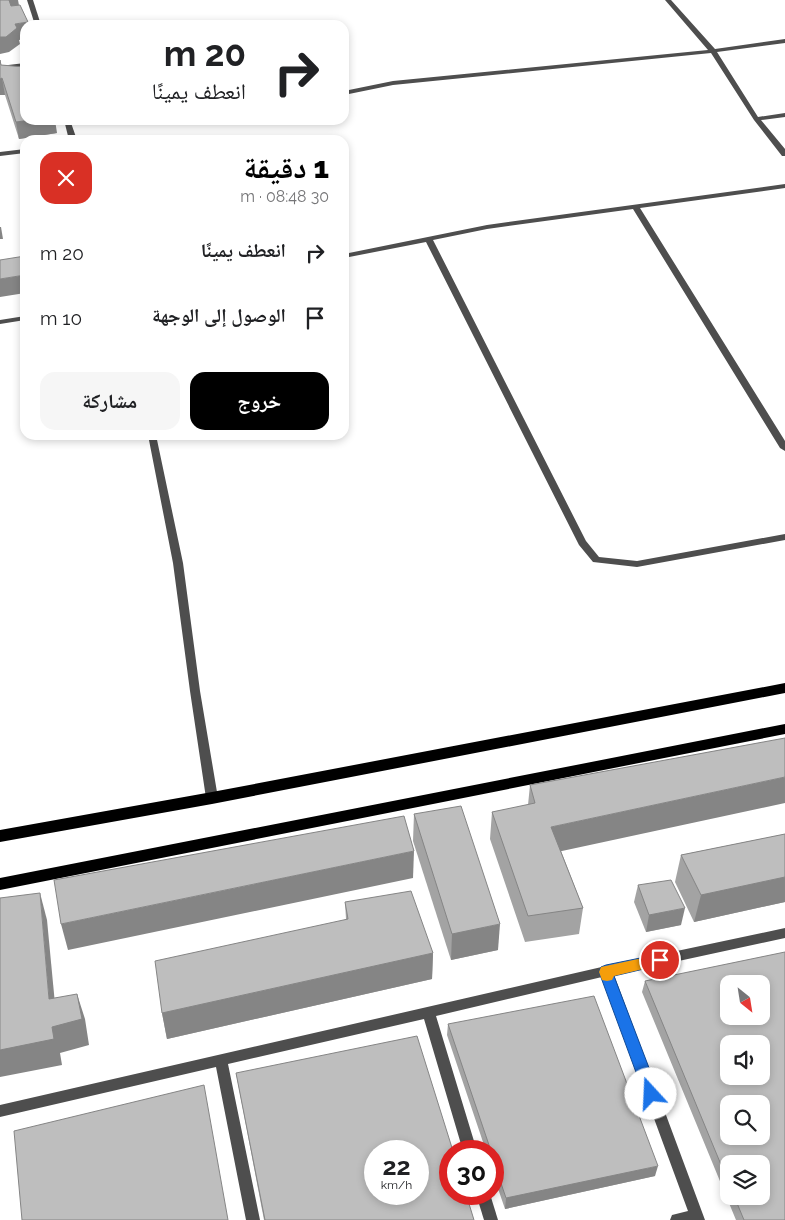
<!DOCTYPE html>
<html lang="ar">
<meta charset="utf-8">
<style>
:root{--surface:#fff;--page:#f6f6f6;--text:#202124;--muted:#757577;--accent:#000}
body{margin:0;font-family:Raleway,"Noto Naskh Arabic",sans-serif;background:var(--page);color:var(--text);direction:rtl;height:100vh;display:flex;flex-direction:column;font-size:19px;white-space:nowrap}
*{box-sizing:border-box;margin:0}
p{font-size:16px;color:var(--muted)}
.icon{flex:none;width:28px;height:28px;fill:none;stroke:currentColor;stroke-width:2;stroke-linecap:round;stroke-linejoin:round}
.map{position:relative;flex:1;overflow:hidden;direction:ltr}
.sheet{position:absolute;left:20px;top:135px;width:329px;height:305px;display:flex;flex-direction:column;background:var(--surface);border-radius:15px;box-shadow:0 2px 8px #0003;direction:rtl}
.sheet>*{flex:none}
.guide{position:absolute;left:20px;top:20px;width:329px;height:105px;border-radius:15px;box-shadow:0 2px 8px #0003;direction:rtl;background:#fff;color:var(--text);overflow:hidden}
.needle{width:32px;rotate:150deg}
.fabs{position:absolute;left:720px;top:975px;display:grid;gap:10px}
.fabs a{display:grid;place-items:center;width:50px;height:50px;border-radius:10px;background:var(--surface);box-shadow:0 2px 8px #0003;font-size:25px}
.speed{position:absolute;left:364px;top:1140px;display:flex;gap:10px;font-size:25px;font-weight:700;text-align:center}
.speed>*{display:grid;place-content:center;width:65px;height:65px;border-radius:50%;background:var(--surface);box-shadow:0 2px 8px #0003;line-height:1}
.speed small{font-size:12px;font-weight:400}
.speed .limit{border:8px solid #d22;background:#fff;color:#111}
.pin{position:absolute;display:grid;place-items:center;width:42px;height:42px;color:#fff;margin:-21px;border:2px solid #fff;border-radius:50%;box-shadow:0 1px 5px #0007}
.me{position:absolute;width:55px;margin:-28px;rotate:340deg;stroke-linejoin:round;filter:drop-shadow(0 0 4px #0008)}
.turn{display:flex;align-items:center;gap:18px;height:105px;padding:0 20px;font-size:22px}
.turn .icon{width:65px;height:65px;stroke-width:2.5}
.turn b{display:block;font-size:35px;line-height:42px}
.round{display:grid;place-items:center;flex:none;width:52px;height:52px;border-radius:15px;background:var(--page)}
.overview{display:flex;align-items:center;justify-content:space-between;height:85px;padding:0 20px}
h1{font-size:30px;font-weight:800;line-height:38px;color:var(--accent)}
.cta{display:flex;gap:10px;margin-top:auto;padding:10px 20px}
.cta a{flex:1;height:58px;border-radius:15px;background:var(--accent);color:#fff;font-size:20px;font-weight:800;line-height:58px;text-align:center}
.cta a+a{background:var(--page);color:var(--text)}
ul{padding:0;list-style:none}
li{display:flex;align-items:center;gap:15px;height:65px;padding:0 20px}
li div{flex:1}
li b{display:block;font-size:19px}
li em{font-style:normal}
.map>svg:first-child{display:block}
</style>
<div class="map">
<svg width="785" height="1220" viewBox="0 0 785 1220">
<rect width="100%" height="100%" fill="#fff"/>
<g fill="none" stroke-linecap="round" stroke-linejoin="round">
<g fill="#4e4e4e" fill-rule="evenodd">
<polygon points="27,0 33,0 41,25 35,25"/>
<polygon points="665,0 671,0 715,49 785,39 785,43 717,52 758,117 785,113 785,117 761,120 785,149 785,156 782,156 754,120 711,53 393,85 344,95 344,91 393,81 708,50"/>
<polygon points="25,63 25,67 0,70 0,66"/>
<polygon points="64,120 70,120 77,140 69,140"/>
<polygon points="25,149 25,153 0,156 0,152"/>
<polygon points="785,184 785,188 640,208 785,441 785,451 780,448 633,209 487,229 433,240 586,541 599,557 637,561 785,534 785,540 637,567 593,562 579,545 426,242 344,258 344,254 487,225"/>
<polygon points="25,316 25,320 0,324 0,320"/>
<polygon points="148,435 156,435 183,563 200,691 218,798 216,801 212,802 208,801 206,798 190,691 173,563"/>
<polygon points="785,928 785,938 614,975 705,1220 670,1220 672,1215 688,1211 602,977 436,1016 477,1151 463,1151 424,1019 228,1064 260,1220 246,1220 216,1067 0,1117 0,1105 606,966"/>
<polygon points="476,1194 490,1194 498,1220 484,1220"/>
</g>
<g fill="#000" fill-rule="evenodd">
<polygon points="785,683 785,693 212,804 0,842 0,830 212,792"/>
<polygon points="785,724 785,734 0,890 0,878"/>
</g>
</g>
<g fill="#a3a3a3" fill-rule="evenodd">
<polygon points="0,60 1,65 25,120 57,133 19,139 5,95 0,95"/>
<polygon points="530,785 561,851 583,908 579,934 525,942 490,839 492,812 528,805"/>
<polygon points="414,814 498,950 451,960 413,841"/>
<polygon points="785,834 785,902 694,922 675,882 681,855"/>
<polygon points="638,885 681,925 646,932 634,902"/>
<polygon points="345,902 433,953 432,979 167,1039 162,1013 346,919"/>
<path d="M645 981 785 1220H736L642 992ZM729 1164 761 1196H729Z"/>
<polygon points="448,1024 655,1176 505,1209 492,1171 492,1151 486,1151 447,1035"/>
<polygon points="236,1073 474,1220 264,1220"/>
</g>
<g fill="#858585">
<polygon points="8,0 18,0 20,11 10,13"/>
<polygon points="28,22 28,25 25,25 25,39 19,40 20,44 9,52 0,54 0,37 15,24"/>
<polygon points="2,78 5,95 0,95 0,79"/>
<polygon points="31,120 55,120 57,133 19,139 16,122"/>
<polygon points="0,227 1,227 3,239 0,239"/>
<polygon points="25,275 25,293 0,297 0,279"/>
<polygon points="785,777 785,803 548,854 551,827"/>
<polygon points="414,851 413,878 68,950 61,924"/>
<polygon points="785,877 785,902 694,922 701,895"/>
<polygon points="40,893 47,920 57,1025 49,999"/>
<polygon points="685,908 681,925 646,932 649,915"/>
<polygon points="500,924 498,950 451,960 452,934"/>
<polygon points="433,953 432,979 167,1039 162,1013"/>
<polygon points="77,994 85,1019 89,1045 60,1053 62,1065 0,1077 0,1050 52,1027"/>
<polygon points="658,1166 655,1176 505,1209 506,1198"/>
</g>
<g fill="#bebebe" stroke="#858585" fill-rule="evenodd">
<polygon points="0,0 9,0 11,6 20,5 28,22 15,24 17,28 6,37 0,37"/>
<polygon points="0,60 1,65 25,67 25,120 31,120 16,122 2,78 0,79"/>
<polygon points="25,256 25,275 0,279 0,260"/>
<polygon points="785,738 785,777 551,827 583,908 528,916 492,812 535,803 530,785"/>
<polygon points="461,806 500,924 452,934 414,814"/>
<polygon points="404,816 414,851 61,924 54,880"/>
<polygon points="785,834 785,877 701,895 681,855"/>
<polygon points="671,880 685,908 649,915 638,885"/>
<polygon points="411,891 433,953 162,1013 155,961 348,919 345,902"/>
<polygon points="40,893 49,999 77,994 82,1019 52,1027 54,1039 0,1050 0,898"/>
<path d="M785 952V1220H744L734 1196H761V1164H729V1184L645 981ZM729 984H761V1016H729ZM729 1044H761V1076H729ZM729 1104H761V1136H729Z"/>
<polygon points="594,996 658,1166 506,1198 492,1157 492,1151 491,1151 448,1024"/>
<path d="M417 1036 453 1151H450V1194H466L474 1220H265L236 1073ZM375 1151H418V1194H375Z"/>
<polygon points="204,1085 228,1220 22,1220 14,1131"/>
</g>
<polygon fill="#1a73e8" stroke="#114b97" points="660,954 665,956 667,960 665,964 614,976 659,1094 656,1099 651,1101 646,1099 644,1094 599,972 601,967 606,965"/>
<polygon fill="#f59e0b" points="638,959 643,960 645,965 643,969 614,976 612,980 607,981 602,980 599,972 601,967"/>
</svg>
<div class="fabs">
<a><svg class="needle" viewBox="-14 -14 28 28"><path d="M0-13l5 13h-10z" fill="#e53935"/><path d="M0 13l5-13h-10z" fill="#757577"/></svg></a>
<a><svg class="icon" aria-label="sound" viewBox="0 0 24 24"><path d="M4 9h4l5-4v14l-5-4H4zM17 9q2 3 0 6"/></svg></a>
<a><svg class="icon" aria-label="search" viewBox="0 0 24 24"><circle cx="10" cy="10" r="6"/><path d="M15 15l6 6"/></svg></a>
<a><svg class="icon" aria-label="layers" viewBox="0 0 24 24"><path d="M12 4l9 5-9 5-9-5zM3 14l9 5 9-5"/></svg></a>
</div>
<div class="speed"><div>22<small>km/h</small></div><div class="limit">30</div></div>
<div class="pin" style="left:660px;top:960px;background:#d93025"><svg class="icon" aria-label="arrive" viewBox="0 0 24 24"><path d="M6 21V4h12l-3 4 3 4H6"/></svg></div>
<svg class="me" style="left:651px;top:1094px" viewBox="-20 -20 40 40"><circle r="19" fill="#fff"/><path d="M0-13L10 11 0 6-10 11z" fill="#1a73e8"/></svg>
<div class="guide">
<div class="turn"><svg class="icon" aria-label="right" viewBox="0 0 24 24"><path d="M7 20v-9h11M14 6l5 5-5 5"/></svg><div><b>20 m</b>انعطف يمينًا</div></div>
</div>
<section class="sheet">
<div class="overview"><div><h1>1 دقيقة</h1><p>30 m · 08:48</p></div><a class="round" style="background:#d93025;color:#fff"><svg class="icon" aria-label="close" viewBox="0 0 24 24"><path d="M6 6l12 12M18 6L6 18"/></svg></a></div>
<ul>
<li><svg class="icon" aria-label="right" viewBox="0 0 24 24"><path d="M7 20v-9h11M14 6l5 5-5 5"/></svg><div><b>انعطف يمينًا</b></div><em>20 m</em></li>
<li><svg class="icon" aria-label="arrive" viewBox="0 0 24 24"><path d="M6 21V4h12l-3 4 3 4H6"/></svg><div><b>الوصول إلى الوجهة</b></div><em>10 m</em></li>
</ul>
<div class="cta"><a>خروج</a><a>مشاركة</a></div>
</section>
</div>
